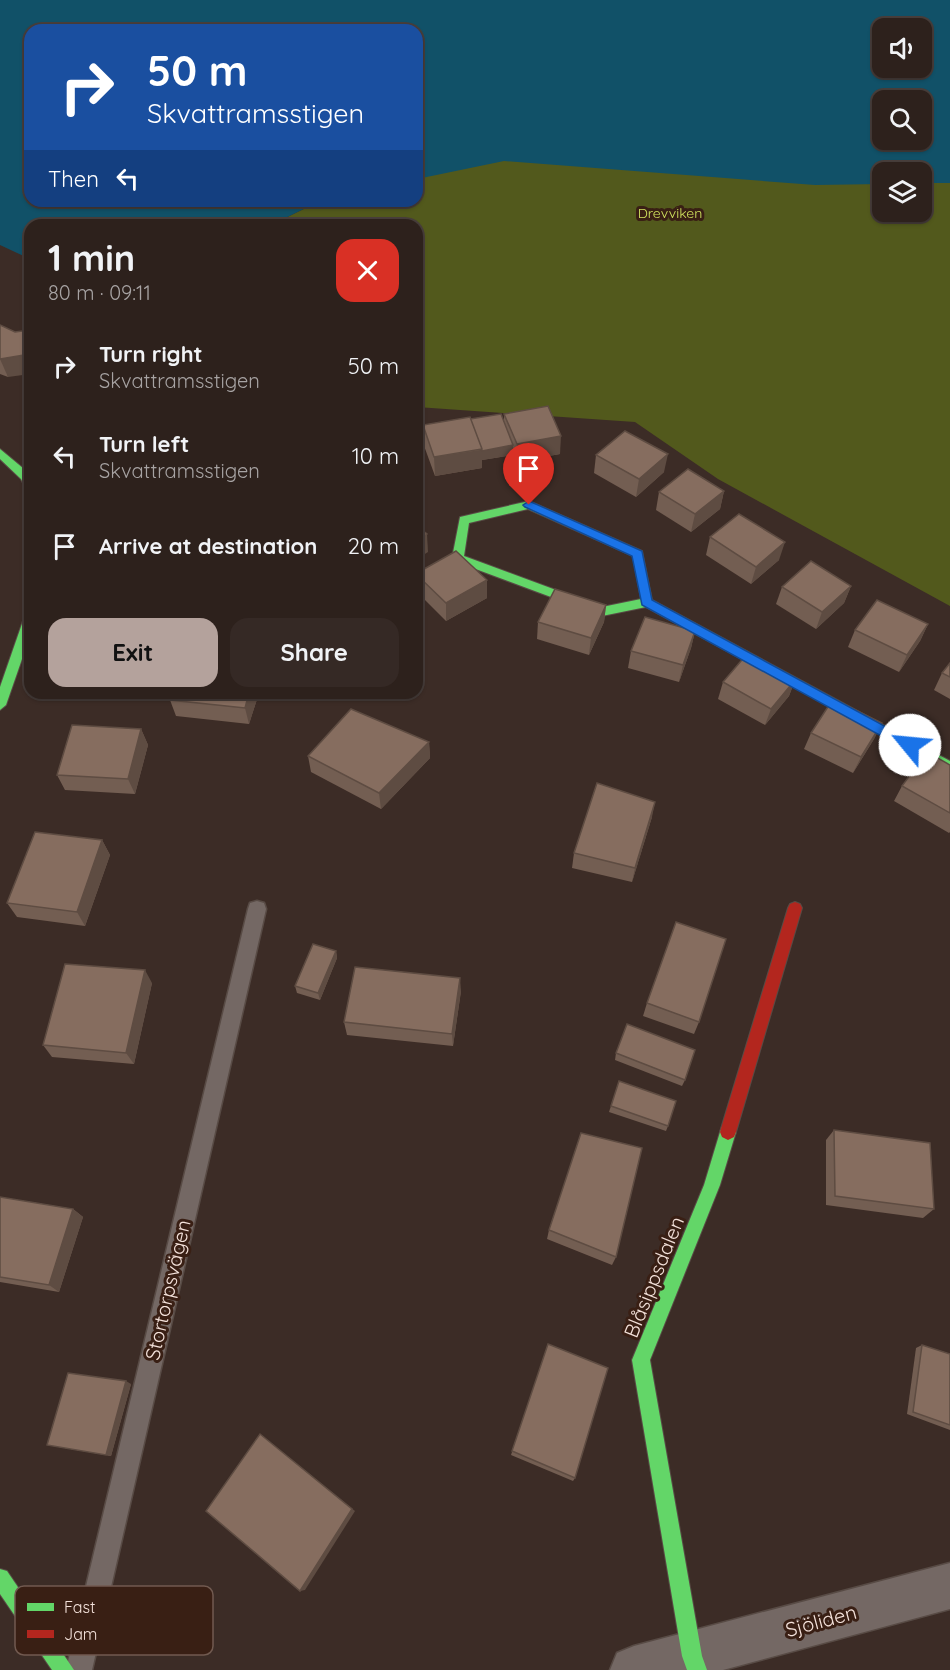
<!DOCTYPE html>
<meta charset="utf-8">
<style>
:root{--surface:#2d211c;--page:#352925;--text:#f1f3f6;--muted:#a7a3a3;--line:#483e3b;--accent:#b4a29c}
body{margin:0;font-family:Quicksand,sans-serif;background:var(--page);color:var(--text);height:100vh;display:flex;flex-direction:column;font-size:22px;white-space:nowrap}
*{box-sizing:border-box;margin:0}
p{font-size:20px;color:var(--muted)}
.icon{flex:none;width:33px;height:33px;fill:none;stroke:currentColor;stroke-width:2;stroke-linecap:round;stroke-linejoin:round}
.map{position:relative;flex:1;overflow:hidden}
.sheet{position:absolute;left:24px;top:219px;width:399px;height:480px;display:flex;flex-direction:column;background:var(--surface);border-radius:18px;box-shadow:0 2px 4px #0004,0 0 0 2px var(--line)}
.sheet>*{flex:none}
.hud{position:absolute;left:24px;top:24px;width:399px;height:183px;border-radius:18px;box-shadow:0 2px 4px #0004,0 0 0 2px var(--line);background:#1a4fa0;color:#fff;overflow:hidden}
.tools{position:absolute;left:872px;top:18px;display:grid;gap:12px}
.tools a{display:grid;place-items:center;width:60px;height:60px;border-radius:12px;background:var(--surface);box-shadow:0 2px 4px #0004,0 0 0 2px var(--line);font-size:30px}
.pin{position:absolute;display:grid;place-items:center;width:51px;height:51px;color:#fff;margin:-62px -26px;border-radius:50% 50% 50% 0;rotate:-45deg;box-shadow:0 0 6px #0007}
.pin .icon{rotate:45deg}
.me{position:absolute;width:66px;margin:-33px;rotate:298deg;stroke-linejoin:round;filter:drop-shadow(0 0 4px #0008)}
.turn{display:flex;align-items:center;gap:21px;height:126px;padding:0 24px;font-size:27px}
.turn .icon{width:78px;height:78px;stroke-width:2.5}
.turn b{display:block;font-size:42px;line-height:51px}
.then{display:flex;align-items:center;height:57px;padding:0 24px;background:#0003;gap:12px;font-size:22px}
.round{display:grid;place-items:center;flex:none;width:63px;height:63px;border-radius:18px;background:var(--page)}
.overview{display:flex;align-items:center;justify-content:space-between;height:102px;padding:0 24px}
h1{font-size:36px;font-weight:700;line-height:45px}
.cta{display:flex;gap:12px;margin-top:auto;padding:12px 24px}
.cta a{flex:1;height:69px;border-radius:18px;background:var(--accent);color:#111;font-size:24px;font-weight:700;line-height:69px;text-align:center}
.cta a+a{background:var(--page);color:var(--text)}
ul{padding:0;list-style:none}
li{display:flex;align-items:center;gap:18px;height:90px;padding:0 24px}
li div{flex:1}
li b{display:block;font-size:22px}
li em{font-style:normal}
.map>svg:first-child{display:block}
</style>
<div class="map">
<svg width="950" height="1670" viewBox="0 0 950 1670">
<rect width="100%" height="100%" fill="#3c2c26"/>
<path fill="#52591c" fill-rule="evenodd" d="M950 0V606L718 479 635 422 417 407V225H271L320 201H417V37ZM882 28H921V68H882ZM882 100H921V140H882ZM882 172H921V212H882Z"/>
<path fill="#115168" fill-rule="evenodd" d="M0 0H950V183H921V172H882V184L815 185 504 161 417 179V30H30V201H320L271 225H30V259L0 245ZM882 28H921V68H882ZM882 100H921V140H882Z"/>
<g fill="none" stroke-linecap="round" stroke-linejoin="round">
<g stroke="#584b45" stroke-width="3">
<polygon id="lane" points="257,901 264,903 266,909 92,1670 66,1670 248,909 250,903"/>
</g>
<g stroke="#584b45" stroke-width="3">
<polygon id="street" points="950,1563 950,1609 723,1670 610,1670 617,1653 634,1646"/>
</g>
<g stroke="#584b45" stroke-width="2">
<g id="fast">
<polygon points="0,449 30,474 30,490 26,489 21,479 0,459"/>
<path d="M529 501 642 551 652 600 950 761V772L646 607 602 616 454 561 452 558 460 517ZM528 509 633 556 641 599 602 607 464 556 469 523Z"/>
<polygon points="30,614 30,636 6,705 0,710 0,687 24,618"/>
<polygon points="728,1124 734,1127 736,1132 720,1185 650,1360 702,1656 707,1670 687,1670 682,1656 632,1360 704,1185 720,1132 722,1127"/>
<polygon points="0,1569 7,1571 74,1670 52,1670 0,1594"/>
</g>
</g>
<g stroke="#584b45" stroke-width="2">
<polygon id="jam" points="795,902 800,904 802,908 736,1132 734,1137 728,1140 722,1137 720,1132 788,908 790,904"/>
</g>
<use href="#lane" fill="#746864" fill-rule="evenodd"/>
<use href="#street" fill="#746864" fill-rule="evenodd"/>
<use href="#fast" fill="#63d668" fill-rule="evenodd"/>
<use href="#jam" fill="#b3261e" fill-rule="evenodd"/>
</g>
<g fill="#735e52">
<polygon points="0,325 8,377 0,374"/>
<polygon points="504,414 560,454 516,462 513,455 482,460 482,468 435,476 423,443 423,425 504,423"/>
<polygon points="596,455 664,472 636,497 594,473"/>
<polygon points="724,491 720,509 691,532 656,510 659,492"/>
<polygon points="710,537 779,560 751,584 706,555"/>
<polygon points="417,573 487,580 487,598 446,621 417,592"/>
<polygon points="851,586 844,603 816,629 776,604 782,587"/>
<polygon points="606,605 604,622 589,655 537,639 538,622"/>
<polygon points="928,624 920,641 899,672 848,647 855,630"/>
<polygon points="695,631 691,648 679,682 628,668 631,651"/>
<polygon points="950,663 950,699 934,690 942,673"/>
<polygon points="795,680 789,696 765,725 718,699 723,682"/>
<polygon points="259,693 249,724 176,716 170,700"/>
<polygon points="882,723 874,739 853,773 804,749 811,733"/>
<polygon points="141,729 148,745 135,794 65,790 57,775"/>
<polygon points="429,742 430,758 381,809 311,772 308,756"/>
<polygon points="950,765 950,832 949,833 894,801 902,786"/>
<polygon points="652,817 632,882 572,868 574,853"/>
<polygon points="102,840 110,855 85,926 17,917 7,903"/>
<polygon points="336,951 337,958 320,1000 297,993 295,986"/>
<polygon points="152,983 134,1064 52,1057 43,1045"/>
<polygon points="461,991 453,1046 347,1035 344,1022"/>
<polygon points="647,1003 699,1022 694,1034 643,1016"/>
<polygon points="616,1053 685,1080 682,1086 615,1060"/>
<polygon points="619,1081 668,1126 666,1131 609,1112"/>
<polygon points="834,1130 934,1209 923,1218 826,1205 826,1140"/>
<polygon points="0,1197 73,1209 83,1217 59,1292 0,1282"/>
<polygon points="549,1230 616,1257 612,1265 547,1239"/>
<polygon points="548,1344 575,1478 573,1481 511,1455"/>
<polygon points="922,1345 950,1354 950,1430 907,1414 916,1348"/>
<polygon points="131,1384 111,1456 53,1446 47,1445"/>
</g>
<g fill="#5e4c42">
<polygon points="30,354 30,374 8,377 0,359"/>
<polygon points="561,436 560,454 516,462 517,444"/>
<polygon points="513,445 513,455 482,460 482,468 435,476 434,457"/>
<polygon points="668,454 664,472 636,497 639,479"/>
<polygon points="724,491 720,509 691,532 695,514"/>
<polygon points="427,534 428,552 417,559 417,541"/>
<polygon points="785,542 779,560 751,584 756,567"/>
<polygon points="487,580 487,598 446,621 446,603"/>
<polygon points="851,586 844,603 816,629 822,612"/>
<polygon points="606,605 604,622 589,655 591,638"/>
<polygon points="928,624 920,641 899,672 907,655"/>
<polygon points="695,631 691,648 679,682 683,665"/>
<polygon points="795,680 789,696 765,725 771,709"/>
<polygon points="249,693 259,693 249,724 245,708"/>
<polygon points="882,723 874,739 853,773 861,757"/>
<polygon points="141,729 148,745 135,794 128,779"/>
<polygon points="429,742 430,758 381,809 379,793"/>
<polygon points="655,802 652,817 632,882 635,868"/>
<polygon points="102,840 110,855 85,926 77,912"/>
<polygon points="336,951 337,958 320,1000 318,993"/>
<polygon points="145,970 152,983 134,1064 126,1053"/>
<polygon points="460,978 461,991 453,1046 452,1034"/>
<polygon points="73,1209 83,1217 59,1292 49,1285"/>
<polygon points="126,1381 131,1384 111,1456 106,1455"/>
<polygon points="260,1434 355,1511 305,1590 300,1591"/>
</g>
<g fill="#866d5f" stroke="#5e4c42" stroke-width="1.5">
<polygon points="0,325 15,332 30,330 30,354 0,359"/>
<polygon points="548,406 561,436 517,444 504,414"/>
<polygon points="501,414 513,445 482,451 470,419"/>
<polygon points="470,417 482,449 434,457 423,425"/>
<polygon points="625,431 668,454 639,479 596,455"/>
<polygon points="688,469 724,491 695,514 659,492"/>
<polygon points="739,514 785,542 756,567 710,537"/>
<polygon points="417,526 427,534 417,541"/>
<polygon points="456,551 487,580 446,603 417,575 417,573"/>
<polygon points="811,561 851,586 822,612 782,587"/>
<polygon points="555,589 606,605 591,638 538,622"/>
<polygon points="877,600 928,624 907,655 855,630"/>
<polygon points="645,617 695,631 683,665 631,651"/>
<polygon points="747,654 795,680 771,709 723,682"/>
<polygon points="950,663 950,677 942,673"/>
<polygon points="172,693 249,693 245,708 170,700"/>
<polygon points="833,699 882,723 861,757 811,733"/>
<polygon points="351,709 429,742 379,793 308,756"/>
<polygon points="72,725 141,729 128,779 57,775"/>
<polygon points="927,752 950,765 950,813 902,786"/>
<polygon points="597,783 655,802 635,868 574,853"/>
<polygon points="35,832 102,840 77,912 7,903"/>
<polygon points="676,922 726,939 699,1022 647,1003"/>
<polygon points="313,944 336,951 318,993 295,986"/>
<polygon points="65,964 145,970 126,1053 43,1045"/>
<polygon points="355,967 460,978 452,1034 344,1022"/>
<polygon points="627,1024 695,1050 685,1080 616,1053"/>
<polygon points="619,1081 676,1101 668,1126 611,1106"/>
<polygon points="834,1130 930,1143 934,1209 835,1196"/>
<polygon points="581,1133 642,1148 616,1257 549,1230"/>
<polygon points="0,1197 73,1209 49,1285 0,1277"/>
<polygon points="548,1344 608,1368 575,1478 512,1451"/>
<polygon points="922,1345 950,1354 950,1425 913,1412"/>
<polygon points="68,1373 126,1381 106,1455 47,1445"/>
<polygon points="260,1434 352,1509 300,1591 206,1511"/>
</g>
<polygon fill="#1a73e8" stroke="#114b97" stroke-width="1.5" points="529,501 642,551 652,600 914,742 916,745 914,749 905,749 642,605 632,556 525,507 523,505"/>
<g text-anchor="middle" stroke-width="6" stroke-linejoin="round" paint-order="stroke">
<g font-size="14" fill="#d0e45e" stroke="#391f14">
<text x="670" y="218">Drevviken</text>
</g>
<g font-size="20" fill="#f4e2db" stroke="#391f14">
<text transform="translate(654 1277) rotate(-68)" y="7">Blåsippsdalen</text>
<text transform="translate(168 1290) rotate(-77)" y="7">Stortorpsvägen</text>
<text transform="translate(821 1621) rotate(-15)" y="7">Sjöliden</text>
</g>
</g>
<rect x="15" y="1586" width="198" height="69" rx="9" fill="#391f14" stroke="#715a50" stroke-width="1.5"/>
<rect x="27" y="1603" width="27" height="8" fill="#63d668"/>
<rect x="27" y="1630" width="27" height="8" fill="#b3261e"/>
<g font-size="16" fill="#f4e2db">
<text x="64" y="1613">Fast</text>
<text x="64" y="1640">Jam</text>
</g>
</svg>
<div class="tools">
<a><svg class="icon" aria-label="sound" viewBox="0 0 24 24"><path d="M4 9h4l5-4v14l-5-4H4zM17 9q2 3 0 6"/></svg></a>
<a><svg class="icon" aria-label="search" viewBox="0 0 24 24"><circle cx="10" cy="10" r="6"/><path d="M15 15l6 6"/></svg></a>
<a><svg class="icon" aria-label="layers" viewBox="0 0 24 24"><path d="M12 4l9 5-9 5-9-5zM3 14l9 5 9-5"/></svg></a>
</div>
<div class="pin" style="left:529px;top:505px;background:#d93025"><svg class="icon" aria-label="arrive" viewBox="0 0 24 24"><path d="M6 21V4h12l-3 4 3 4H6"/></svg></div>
<svg class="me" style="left:910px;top:745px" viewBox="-20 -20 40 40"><circle r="19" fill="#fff"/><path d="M0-13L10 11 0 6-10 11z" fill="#1a73e8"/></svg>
<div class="hud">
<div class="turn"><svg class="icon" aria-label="right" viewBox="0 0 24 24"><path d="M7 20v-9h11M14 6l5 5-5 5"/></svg><div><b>50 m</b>Skvattramsstigen</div></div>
<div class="then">Then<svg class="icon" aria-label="left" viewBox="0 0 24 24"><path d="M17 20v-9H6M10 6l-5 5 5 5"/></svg></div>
</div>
<section class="sheet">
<div class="overview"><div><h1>1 min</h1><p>80 m · 09:11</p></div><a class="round" style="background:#d93025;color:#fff"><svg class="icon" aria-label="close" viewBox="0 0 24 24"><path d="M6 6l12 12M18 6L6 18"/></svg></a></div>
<ul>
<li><svg class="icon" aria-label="right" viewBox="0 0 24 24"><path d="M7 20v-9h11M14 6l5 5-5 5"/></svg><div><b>Turn right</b><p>Skvattramsstigen</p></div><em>50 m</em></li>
<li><svg class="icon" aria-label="left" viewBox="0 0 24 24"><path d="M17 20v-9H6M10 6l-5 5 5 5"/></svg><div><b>Turn left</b><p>Skvattramsstigen</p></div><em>10 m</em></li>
<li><svg class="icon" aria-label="arrive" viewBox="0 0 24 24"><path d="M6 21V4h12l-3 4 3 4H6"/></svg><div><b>Arrive at destination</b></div><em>20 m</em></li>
</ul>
<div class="cta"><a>Exit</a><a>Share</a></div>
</section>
</div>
